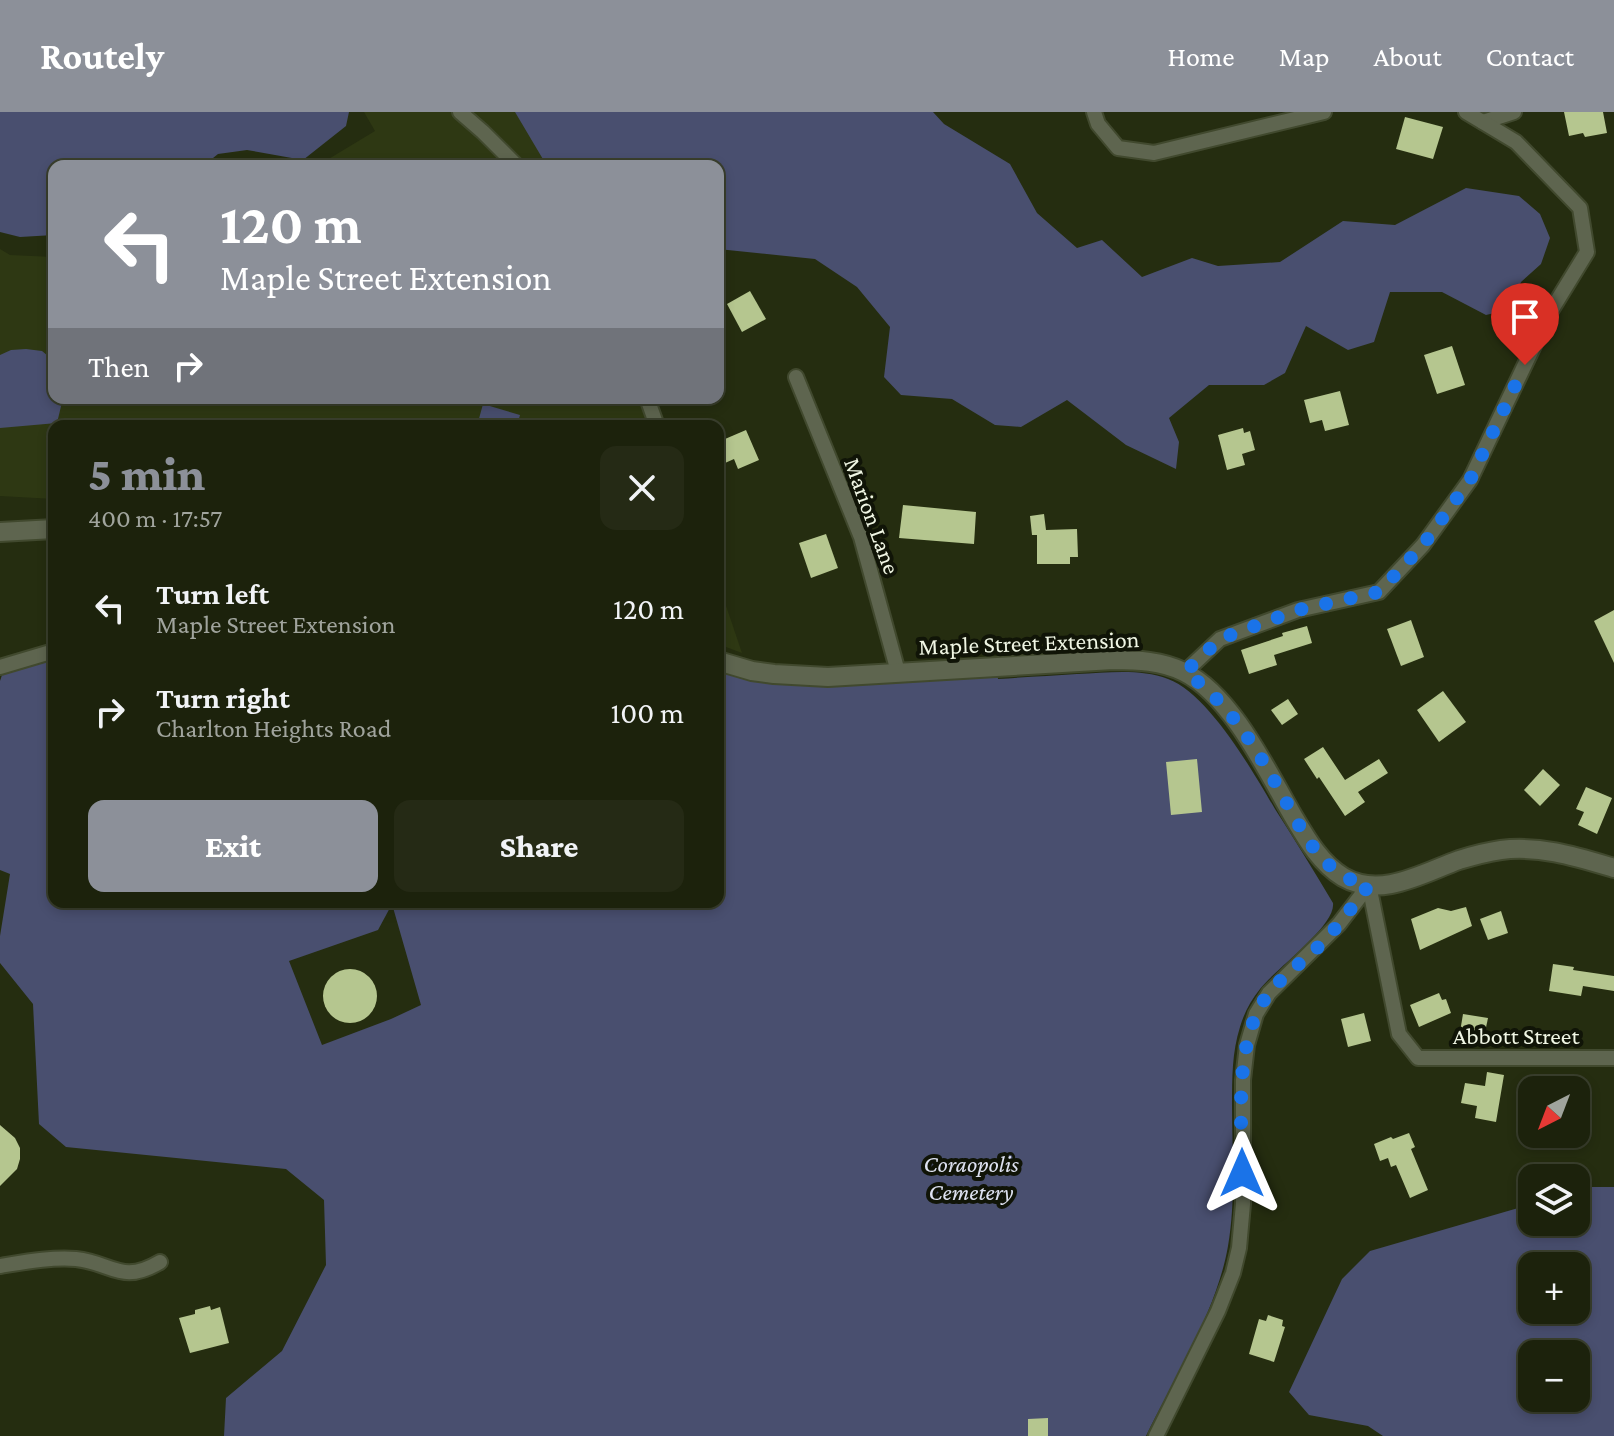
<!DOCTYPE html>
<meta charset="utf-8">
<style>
:root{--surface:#1c220c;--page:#252a15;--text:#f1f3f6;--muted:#a0a49d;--line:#3a3f2d;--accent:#8c9099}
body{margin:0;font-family:"Crimson Pro",serif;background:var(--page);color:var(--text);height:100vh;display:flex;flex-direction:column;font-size:30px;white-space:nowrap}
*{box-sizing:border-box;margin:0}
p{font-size:26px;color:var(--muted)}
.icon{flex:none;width:44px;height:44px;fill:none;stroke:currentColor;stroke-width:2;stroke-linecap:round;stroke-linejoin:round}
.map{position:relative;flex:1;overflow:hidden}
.details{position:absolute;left:48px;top:308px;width:676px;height:488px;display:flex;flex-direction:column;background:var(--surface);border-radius:16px;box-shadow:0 4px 12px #0003,0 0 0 2px var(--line)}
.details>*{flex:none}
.top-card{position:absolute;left:48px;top:48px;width:676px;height:244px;border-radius:16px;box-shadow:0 4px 12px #0003,0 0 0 2px var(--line);background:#8c9099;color:#fff;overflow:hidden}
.needle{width:52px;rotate:222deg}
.buttons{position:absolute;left:1518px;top:964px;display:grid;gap:16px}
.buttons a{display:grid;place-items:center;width:72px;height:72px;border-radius:16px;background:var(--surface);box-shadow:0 4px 12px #0003,0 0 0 2px var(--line);font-size:40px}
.pin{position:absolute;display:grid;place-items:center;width:68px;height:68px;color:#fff;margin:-82px -34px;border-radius:50% 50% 50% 0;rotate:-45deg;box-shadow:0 0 8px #0007}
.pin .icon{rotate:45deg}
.me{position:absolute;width:88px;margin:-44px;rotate:0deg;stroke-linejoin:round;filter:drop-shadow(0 0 6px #0008)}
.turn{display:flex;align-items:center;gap:28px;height:168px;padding:0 40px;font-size:36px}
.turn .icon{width:104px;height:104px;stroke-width:2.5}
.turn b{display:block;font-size:56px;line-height:68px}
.then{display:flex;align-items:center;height:76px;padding:0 40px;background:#0003;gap:16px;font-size:30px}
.round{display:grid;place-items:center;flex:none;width:84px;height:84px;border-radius:16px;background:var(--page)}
.headline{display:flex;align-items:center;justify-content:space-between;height:136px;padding:0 40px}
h1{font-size:48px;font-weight:800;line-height:60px;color:var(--accent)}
.button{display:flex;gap:16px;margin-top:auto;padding:16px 40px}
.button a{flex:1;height:92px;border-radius:16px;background:var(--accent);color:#fff;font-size:32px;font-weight:800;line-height:92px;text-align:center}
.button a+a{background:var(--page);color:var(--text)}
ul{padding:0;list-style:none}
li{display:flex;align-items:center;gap:24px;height:104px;padding:0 40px}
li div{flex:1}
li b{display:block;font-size:30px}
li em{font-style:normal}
header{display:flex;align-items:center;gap:48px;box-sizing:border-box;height:112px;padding:0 40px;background:var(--accent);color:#fff}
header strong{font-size:38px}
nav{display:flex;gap:44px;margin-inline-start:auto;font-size:28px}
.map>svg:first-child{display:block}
</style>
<header>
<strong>Routely</strong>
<nav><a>Home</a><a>Map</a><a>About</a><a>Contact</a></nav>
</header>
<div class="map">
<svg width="1614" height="1324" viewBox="0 0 1614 1324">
<rect width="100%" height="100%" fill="#252d10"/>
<g fill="#2e3813">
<polygon points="364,0 556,0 574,54 317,54 375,19"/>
<polygon points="0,137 10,143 54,145 54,286 654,286 664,314 54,314 54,387 0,384"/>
<polygon points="718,470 742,541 718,532"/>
</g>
<g fill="#494f6f" fill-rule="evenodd">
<polygon points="0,0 349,0 346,14 303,48 247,38 218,42 203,54 54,54 54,123 20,125 0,120"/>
<polygon points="515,0 933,0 944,12 1010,52 1037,101 1077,136 1102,128 1142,165 1192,146 1218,154 1280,150 1343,109 1395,113 1466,76 1519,84 1540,102 1550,126 1541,152 1521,170 1511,197 1486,203 1442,180 1390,180 1374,230 1348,238 1306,214 1285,261 1264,273 1209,273 1169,306 1179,330 1176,357 1126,333 1067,288 1021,315 995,313 952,287 901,283 884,265 890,215 857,175 815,147 718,137 718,54 547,54"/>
<polygon points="26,237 42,239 54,249 54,286 63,286 57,311 0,316 0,243 11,238"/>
<polygon points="483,292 520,303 517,314 477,314"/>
<path d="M54 539V790H718V549L752 559 997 554 998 567C1025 565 1051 564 1077 562 1107 561 1139 556 1168 567 1209 582 1253 660 1275 697 1295 728 1314 759 1333 791 1336 814 1275 857 1260 877 1251 888 1244 901 1240 915 1232 940 1232 966 1232 993 1232 1040 1236 1088 1228 1134 1217 1198 1175 1265 1146 1324H224L226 1286 282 1239 326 1153 324 1088 286 1057 66 1035 39 1012 33 892 0 851V824L10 762 0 758V569L5 554ZM392 792 421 893 391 907 322 933 289 849 378 818Z"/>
<path d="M1592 1075H1614V1324H1383L1368 1314 1309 1303 1289 1280 1342 1167 1370 1139 1532 1092V1110H1576V1079ZM1532 1154H1576V1198H1532ZM1532 1242H1576V1286H1532Z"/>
</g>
<g fill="#b5c68f">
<polygon points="1564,0 1603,0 1607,21 1585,25 1583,21 1569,24"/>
<polygon points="1405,5 1443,15 1433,47 1396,37"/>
<polygon points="750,179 766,207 742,220 727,192"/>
<polygon points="1452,234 1465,273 1437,282 1424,243"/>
<polygon points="1340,279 1349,313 1325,319 1322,308 1310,311 1304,288"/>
<polygon points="1243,316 1244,321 1250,319 1255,338 1242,342 1245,353 1227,358 1218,323"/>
<polygon points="746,318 759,348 738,357 734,347 725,351 718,336 718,330"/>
<polygon points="903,393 976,400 974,432 899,426"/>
<polygon points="1044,402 1046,418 1077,417 1078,445 1070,445 1070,452 1037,452 1037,423 1032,423 1030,404"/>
<polygon points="826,422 838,456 811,466 799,431"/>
<polygon points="1614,498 1614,551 1594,509"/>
<polygon points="1411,508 1424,545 1401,554 1387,517"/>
<polygon points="1307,514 1312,531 1274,543 1277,553 1249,562 1241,538 1283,524 1282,521"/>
<polygon points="1443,579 1466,610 1439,630 1417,598"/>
<polygon points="1288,587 1298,602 1282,613 1271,598"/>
<polygon points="1323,635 1345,668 1379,647 1388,661 1358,680 1365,690 1345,704 1319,665 1317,667 1304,647"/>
<polygon points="1197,647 1202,700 1171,703 1166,650"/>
<polygon points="1543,657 1560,673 1540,694 1524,678"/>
<polygon points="1586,675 1612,686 1597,722 1578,713 1584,700 1576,697"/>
<polygon points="1466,795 1472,814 1420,838 1411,807 1438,796 1451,799"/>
<polygon points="1501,799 1508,821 1488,828 1480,807"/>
<polygon points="1553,852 1574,855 1573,858 1614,864 1614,879 1583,874 1581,884 1549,879"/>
<circle cx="350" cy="884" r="27"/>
<polygon points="1439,881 1442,888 1446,887 1451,901 1419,915 1410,893"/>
<polygon points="1364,901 1371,929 1348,935 1341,907"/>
<polygon points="1463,902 1488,906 1484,925 1460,920"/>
<polygon points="1487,960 1504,963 1496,1010 1475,1006 1477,994 1461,991 1465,971 1485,974"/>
<polygon points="0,1013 15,1026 20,1036 20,1047 17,1057 0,1074"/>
<polygon points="1409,1021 1415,1035 1411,1037 1428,1078 1410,1086 1396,1053 1391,1055 1388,1046 1380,1049 1374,1032 1391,1025 1393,1027"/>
<polygon points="210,1194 211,1198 220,1195 229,1231 190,1241 179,1206 195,1202 195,1198"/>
<polygon points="1268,1203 1283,1208 1282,1214 1285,1215 1274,1250 1249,1242 1259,1207 1266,1209"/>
<polygon points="1048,1306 1048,1324 1028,1324 1028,1307"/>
</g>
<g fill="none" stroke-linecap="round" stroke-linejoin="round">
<g stroke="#41492e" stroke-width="18">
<g id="minor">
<polyline points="460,0 483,20 517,54"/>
<polyline points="1094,0 1098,12 1118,36 1154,41 1324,0"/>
<polyline points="1483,10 1514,0"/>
<polyline points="796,265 861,425 898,560"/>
<polyline points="647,286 657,314"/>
<polyline points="0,555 54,539"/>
<polyline points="1185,560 1220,527 1298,498 1379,480 1423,433 1470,368 1549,202 1587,140 1580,96 1516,30 1466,0"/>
<polyline points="1369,773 1399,922 1418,946 1614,946"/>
<path d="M0 1154C25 1150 51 1145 76 1147 113 1151 121 1173 160 1150"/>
<polyline points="1156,1324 1218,1199 1233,1161 1239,1136 1243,1092 1243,968 1247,933 1256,902 1269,881 1339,812 1369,773"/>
</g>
</g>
<g stroke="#41492e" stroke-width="22">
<g id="tertiary">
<polyline points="0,420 54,417"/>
<path d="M718 549 752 559 774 562 828 565 1113 548C1137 548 1162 549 1184 560 1232 584 1267 659 1293 704 1306 726 1320 751 1343 765 1381 787 1423 761 1459 748 1472 744 1487 740 1501 738 1540 733 1577 745 1614 756"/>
</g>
</g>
<use href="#minor" stroke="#5e654f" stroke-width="14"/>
<use href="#tertiary" stroke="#5e654f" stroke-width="18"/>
</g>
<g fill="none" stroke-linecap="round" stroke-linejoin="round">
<path stroke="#1a73e8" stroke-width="14" stroke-dasharray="0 25.2" d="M1242 1061C1242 1005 1233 928 1269 881 1283 864 1302 850 1318 835 1337 816 1353 794 1369 773 1340 768 1324 750 1307 727 1272 667 1243 600 1185 560L1220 527 1298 498 1379 480 1423 433 1470 368 1525 253"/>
</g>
<g text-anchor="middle" stroke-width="8" stroke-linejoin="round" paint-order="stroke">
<g font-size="24" fill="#f0f6e4" stroke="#101407">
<text transform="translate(872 404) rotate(70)" y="8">Marion Lane</text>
<text transform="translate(1029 531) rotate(-2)" y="8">Maple Street Extension</text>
<text x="1516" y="932">Abbott Street</text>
</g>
<g font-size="24" font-style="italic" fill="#dee2f1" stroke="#101407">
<text x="971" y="1060">Coraopolis<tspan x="971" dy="28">Cemetery</tspan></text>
</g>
</g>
</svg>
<div class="buttons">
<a><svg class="needle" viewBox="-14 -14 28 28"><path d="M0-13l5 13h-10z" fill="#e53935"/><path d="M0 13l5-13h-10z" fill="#a0a49d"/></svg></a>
<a><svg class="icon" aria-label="layers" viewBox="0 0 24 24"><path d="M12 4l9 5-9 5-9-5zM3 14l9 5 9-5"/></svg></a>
<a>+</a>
<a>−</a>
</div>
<div class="pin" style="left:1525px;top:253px;background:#d93025"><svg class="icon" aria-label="arrive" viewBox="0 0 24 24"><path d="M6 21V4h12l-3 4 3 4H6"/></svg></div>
<svg class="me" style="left:1242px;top:1061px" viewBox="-20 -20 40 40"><path d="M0-17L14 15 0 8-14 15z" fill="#1a73e8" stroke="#fff" stroke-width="4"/></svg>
<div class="top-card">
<div class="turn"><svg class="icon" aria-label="left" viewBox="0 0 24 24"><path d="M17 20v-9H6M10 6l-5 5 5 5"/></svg><div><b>120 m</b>Maple Street Extension</div></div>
<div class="then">Then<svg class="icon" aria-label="right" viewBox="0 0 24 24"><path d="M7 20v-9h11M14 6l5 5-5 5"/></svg></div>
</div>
<section class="details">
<div class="headline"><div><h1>5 min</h1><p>400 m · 17:57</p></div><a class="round"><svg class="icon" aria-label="close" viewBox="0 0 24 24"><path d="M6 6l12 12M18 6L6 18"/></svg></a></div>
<ul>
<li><svg class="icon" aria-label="left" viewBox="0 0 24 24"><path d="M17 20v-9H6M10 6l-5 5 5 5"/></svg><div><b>Turn left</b><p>Maple Street Extension</p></div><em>120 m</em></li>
<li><svg class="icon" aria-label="right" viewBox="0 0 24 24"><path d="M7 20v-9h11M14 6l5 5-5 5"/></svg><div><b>Turn right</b><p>Charlton Heights Road</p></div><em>100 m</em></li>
</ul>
<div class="button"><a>Exit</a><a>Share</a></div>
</section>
</div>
